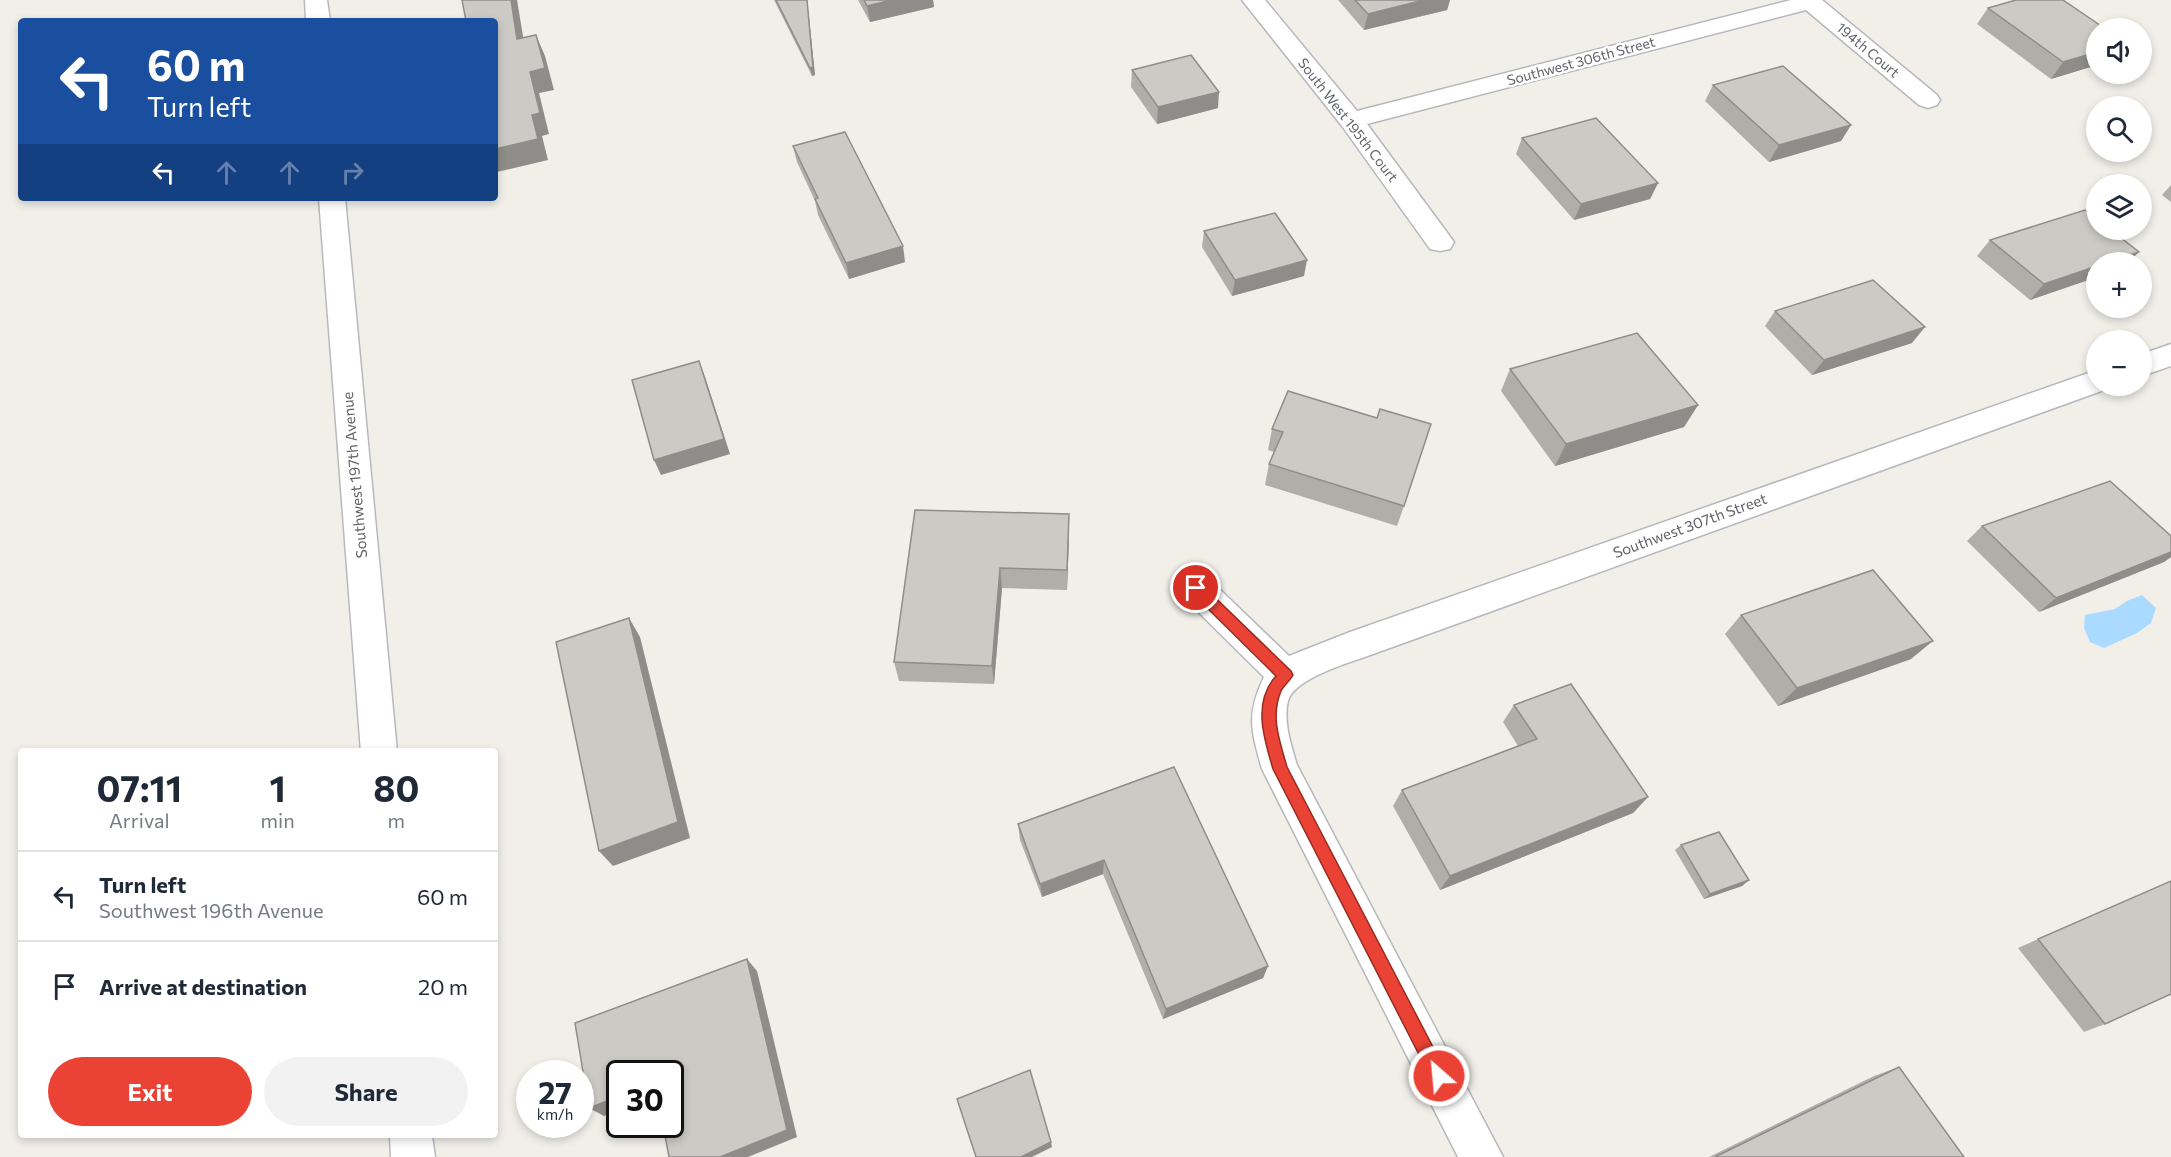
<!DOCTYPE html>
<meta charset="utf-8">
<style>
:root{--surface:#fff;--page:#f2f2f3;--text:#1f2937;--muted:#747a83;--line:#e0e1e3;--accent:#ea4335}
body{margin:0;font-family:Commissioner,sans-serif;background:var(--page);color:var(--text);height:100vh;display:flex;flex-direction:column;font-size:22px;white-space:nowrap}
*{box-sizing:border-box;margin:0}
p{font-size:20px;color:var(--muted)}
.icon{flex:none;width:33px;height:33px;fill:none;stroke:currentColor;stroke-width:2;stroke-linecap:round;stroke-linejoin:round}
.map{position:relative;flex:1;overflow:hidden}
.drawer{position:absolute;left:18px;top:748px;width:480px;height:390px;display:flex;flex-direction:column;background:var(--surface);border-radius:6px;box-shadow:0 3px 9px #0003}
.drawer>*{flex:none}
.top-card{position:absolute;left:18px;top:18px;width:480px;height:183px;border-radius:6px;box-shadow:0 3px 9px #0003;background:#1a4fa0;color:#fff;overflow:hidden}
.controls{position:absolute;left:2086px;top:18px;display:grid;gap:12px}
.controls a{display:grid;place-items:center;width:66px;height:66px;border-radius:50%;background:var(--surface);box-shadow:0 3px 9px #0003;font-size:30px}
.speed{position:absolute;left:516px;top:1060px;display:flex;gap:12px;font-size:30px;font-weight:700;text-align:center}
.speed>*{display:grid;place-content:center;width:78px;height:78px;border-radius:50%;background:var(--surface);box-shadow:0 3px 9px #0003;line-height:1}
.speed small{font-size:15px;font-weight:400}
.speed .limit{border:3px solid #111;border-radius:9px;background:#fff;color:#111}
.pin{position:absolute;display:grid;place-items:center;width:51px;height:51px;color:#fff;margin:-26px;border:3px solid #fff;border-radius:50%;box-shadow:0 2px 6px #0007}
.me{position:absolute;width:66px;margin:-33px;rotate:333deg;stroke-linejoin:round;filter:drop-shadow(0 0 4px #0008)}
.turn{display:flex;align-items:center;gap:21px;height:126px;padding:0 30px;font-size:27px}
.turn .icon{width:78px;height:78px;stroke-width:2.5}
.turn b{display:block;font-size:42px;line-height:51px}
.lanes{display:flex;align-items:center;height:57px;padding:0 30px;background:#0003;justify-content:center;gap:30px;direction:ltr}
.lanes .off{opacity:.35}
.eta{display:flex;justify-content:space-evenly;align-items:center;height:102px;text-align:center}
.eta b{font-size:36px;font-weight:700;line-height:42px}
.button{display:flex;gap:12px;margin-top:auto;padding:12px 30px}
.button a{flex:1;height:69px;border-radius:36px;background:var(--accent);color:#fff;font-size:24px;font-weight:700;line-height:69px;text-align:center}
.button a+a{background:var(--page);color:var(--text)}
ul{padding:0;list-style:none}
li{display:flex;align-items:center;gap:18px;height:90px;padding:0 30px;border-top:2px solid var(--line)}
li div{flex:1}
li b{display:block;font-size:22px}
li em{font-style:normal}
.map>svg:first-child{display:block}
</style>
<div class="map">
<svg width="2171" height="1157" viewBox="0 0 2171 1157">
<rect width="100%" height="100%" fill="#f1efe8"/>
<polygon fill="#aadaff" points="2142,595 2156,608 2151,623 2137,633 2104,648 2090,642 2084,628 2085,615 2115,609 2127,601"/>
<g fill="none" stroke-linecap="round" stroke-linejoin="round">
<g stroke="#b5b8bc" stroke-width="3">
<g id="street">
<polygon points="1242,0 1265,0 1357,111 1791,0 1822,0 1937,95 1940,100 1937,105 1928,108 1919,105 1806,10 1367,124 1454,242 1450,249 1440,251 1430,249 1342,126"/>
<polygon points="2171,344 2171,366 2142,376 2142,354"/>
<path d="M2097 370V386H2109L2107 389 1362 658C1344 664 1293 680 1288 701 1283 722 1291 745 1297 765L1503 1157H1458L1262 769C1251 730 1246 715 1264 677L1184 598 1179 588 1184 578 1196 574 1208 578 1289 656 1350 632Z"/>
</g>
</g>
<g stroke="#b6babf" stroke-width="3">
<g id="secondary">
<polygon points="305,0 327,0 330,21 306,21"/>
<polygon points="319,198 345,198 397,752 361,752"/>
<polygon points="390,1136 432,1136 435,1157 391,1157"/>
</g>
</g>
<use href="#street" fill="#fff" fill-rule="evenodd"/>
<use href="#secondary" fill="#fff" fill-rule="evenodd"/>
</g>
<g fill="#afaea9">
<polygon points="774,0 807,0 815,75 812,76"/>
<polygon points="858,0 933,0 934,7 870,22"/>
<polygon points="1338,0 1450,0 1447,10 1364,30"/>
<polygon points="1988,8 2097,28 2097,65 2051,79 1977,24"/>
<polygon points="1132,70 1218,108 1157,124 1131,87"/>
<polygon points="1713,85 1851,125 1841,141 1769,162 1705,101"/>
<polygon points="1522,138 1658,183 1650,199 1574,220 1516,154"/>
<polygon points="793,146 905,262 849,279 818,215 815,201 797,162"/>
<polygon points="2171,185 2171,202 2162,195"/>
<polygon points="1204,231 1304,276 1232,296 1202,247"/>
<polygon points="1990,240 2097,262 2097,277 2030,300 1977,256"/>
<polygon points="1775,311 1912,343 1812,375 1765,326"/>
<polygon points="1510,369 1698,405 1684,427 1555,466 1501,391"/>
<polygon points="1288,391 1404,506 1397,526 1265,485 1269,464 1274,452 1268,450 1272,429"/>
<polygon points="915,510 1069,535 1067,590 1002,588 994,684 899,681 894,662"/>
<polygon points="1982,526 2171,536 2171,557 2164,562 2039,612 1967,541"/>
<polygon points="1741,615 1911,659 1778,706 1725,634"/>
<polygon points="1514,705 1648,797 1633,813 1440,890 1393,806 1402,790 1518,746 1503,722"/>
<polygon points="1174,767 1268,966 1263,978 1163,1019 1103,874 1042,897 1020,840 1018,824"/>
<polygon points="1681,845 1749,880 1742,886 1704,899 1675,850"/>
<polygon points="2171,881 2171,996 2170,994 2105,1024 2084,1032 2018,948"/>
<polygon points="1899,1067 1964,1157 1709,1157 1874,1076"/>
</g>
<g fill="#8f8d8a">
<polygon points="511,0 517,0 527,60 517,39"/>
<polygon points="807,0 815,75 812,76 810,68"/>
<polygon points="892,0 933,0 934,7 870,22 867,6"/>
<polygon points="1424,0 1450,0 1447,10 1364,30 1368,14"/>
<polygon points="536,35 545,56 554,90 539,93 549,134 542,136 548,160 497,172 495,169 495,149 532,115 530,72"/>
<polygon points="2097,52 2097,65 2051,79 2063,62"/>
<polygon points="1219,92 1218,108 1157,124 1158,107"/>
<polygon points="1851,125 1841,141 1769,162 1779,145"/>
<polygon points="1658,183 1650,199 1574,220 1581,204"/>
<polygon points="903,246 905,262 849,279 846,263"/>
<polygon points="2139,252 2129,262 2108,262"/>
<polygon points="1307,260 1304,276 1232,296 1235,280"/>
<polygon points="2097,266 2097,277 2030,300 2044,284"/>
<polygon points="1925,327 1912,343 1812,375 1824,360"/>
<polygon points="699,361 705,377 730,454 661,475 654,460"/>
<polygon points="1698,405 1684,427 1555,466 1566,444"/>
<polygon points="1069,514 1069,535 1067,590 1067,570"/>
<polygon points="2171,552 2171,557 2164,562 2039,612 2056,598"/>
<polygon points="1000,568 1002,588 994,684 992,666"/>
<polygon points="629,618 640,637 690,838 613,866 599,851"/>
<polygon points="1933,641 1911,659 1778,706 1797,688"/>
<polygon points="1648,797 1633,813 1440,890 1450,876"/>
<polygon points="1104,860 1103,874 1042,897 1040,884"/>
<polygon points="1749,880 1742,886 1704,899 1710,894"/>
<polygon points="747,959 757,971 797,1137 748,1157 720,1157"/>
<polygon points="1268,966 1263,978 1163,1019 1166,1009"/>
<polygon points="620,1096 620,1110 604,1116 589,1108"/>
<polygon points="1051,1142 1052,1147 1032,1157 1021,1157"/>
</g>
<g fill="#cccac5" stroke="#8f8d8a" stroke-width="1.5">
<polygon points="462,0 511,0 517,39 536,35 545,68 530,72 540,113 532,115 538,139 495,149 495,21 466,21"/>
<polygon points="776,0 807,0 813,67 810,68"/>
<polygon points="864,0 892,0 867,6"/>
<polygon points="1355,0 1424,0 1368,14"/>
<polygon points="2016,0 2063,0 2104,28 2097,28 2097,52 2063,62 1988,8"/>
<polygon points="1191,55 1219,92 1158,107 1132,70"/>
<polygon points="1783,66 1851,125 1779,145 1713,85"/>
<polygon points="1596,118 1658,183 1581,204 1522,138"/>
<polygon points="845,132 903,246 846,263 815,199 818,198 793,146"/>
<polygon points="2085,210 2097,219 2097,230 2111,230 2139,252 2108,262 2097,262 2097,266 2044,284 1990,240"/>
<polygon points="1275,213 1307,260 1235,280 1204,231"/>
<polygon points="1873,280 1925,327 1824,360 1775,311"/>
<polygon points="1637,333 1698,405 1566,444 1510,369"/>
<polygon points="699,361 724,439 654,460 632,380"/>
<polygon points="1288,391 1377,418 1380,409 1431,424 1404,506 1269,464 1283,432 1272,429"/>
<polygon points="2110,481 2171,536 2171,552 2056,598 1982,526"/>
<polygon points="915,510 1069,514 1067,570 1000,568 992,666 894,662"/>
<polygon points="1873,570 1933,641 1797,688 1741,615"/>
<polygon points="629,618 678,822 599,851 556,642"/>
<polygon points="1571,684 1648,797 1450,876 1402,790 1537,739 1514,705"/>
<polygon points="1174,767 1268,966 1166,1009 1104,860 1040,884 1018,824"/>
<polygon points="1719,832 1749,880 1710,894 1681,845"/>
<polygon points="2171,881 2171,994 2105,1024 2038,939"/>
<polygon points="747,959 787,1130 720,1157 669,1157 663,1125 670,1125 670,1074 620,1074 620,1096 589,1108 575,1023"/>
<polygon points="1899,1067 1964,1157 1715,1157"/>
<polygon points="1030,1070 1051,1142 1021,1157 976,1157 957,1099"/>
</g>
<path fill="#ea4335" stroke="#982c22" stroke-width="1.5" d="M1196 583 1201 584 1291 671 1293 675C1290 681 1284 685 1281 691 1270 717 1280 742 1287 767L1445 1070 1448 1076 1445 1082 1439 1085 1433 1082 1273 769C1264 739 1252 702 1276 676L1192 593 1190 588 1192 584Z"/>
<g text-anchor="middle" stroke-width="5" stroke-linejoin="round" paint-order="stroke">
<g font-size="14" fill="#5f6368" stroke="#fff">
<text transform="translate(1868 50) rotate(40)" y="5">194th Court</text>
<text transform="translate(1581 61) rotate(-15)" y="5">Southwest 306th Street</text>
<text transform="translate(1348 120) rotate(52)" y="5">South West 195th Court</text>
</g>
<g font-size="15" fill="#5f6368" stroke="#fff">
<text transform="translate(355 475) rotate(-95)" y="5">Southwest 197th Avenue</text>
<text transform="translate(1690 526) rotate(-20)" y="5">Southwest 307th Street</text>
</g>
</g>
</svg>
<div class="controls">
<a><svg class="icon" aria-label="sound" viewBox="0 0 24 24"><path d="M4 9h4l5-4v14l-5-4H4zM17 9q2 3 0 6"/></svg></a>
<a><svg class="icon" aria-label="search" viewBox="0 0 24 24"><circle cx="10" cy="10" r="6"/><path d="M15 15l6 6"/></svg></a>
<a><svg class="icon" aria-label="layers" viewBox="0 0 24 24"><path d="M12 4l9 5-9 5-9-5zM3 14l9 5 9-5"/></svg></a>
<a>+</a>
<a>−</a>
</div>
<div class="speed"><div>27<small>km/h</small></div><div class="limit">30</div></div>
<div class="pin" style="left:1196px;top:588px;background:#d93025"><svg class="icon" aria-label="arrive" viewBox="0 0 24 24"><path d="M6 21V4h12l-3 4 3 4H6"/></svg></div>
<svg class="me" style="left:1439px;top:1076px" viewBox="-20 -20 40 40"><circle r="17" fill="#ea4335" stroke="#fff" stroke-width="3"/><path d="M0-11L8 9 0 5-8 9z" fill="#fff"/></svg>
<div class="top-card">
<div class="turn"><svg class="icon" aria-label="left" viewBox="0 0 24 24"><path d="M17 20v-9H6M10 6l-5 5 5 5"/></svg><div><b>60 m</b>Turn left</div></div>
<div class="lanes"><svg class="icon" aria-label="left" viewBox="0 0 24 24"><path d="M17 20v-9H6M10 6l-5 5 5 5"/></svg><svg class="icon off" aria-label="ahead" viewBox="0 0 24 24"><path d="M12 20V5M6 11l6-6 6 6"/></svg><svg class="icon off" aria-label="ahead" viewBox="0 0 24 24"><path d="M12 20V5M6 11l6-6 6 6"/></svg><svg class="icon off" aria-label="right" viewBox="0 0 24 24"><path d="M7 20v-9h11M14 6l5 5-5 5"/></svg></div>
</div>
<section class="drawer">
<div class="eta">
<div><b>07:11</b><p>Arrival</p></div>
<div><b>1</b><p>min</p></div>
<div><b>80</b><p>m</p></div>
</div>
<ul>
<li><svg class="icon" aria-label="left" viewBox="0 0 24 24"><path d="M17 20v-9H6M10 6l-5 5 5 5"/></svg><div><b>Turn left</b><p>Southwest 196th Avenue</p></div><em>60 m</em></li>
<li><svg class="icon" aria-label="arrive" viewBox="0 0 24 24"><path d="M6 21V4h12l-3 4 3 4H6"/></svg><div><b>Arrive at destination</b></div><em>20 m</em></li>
</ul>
<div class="button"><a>Exit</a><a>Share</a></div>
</section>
</div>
